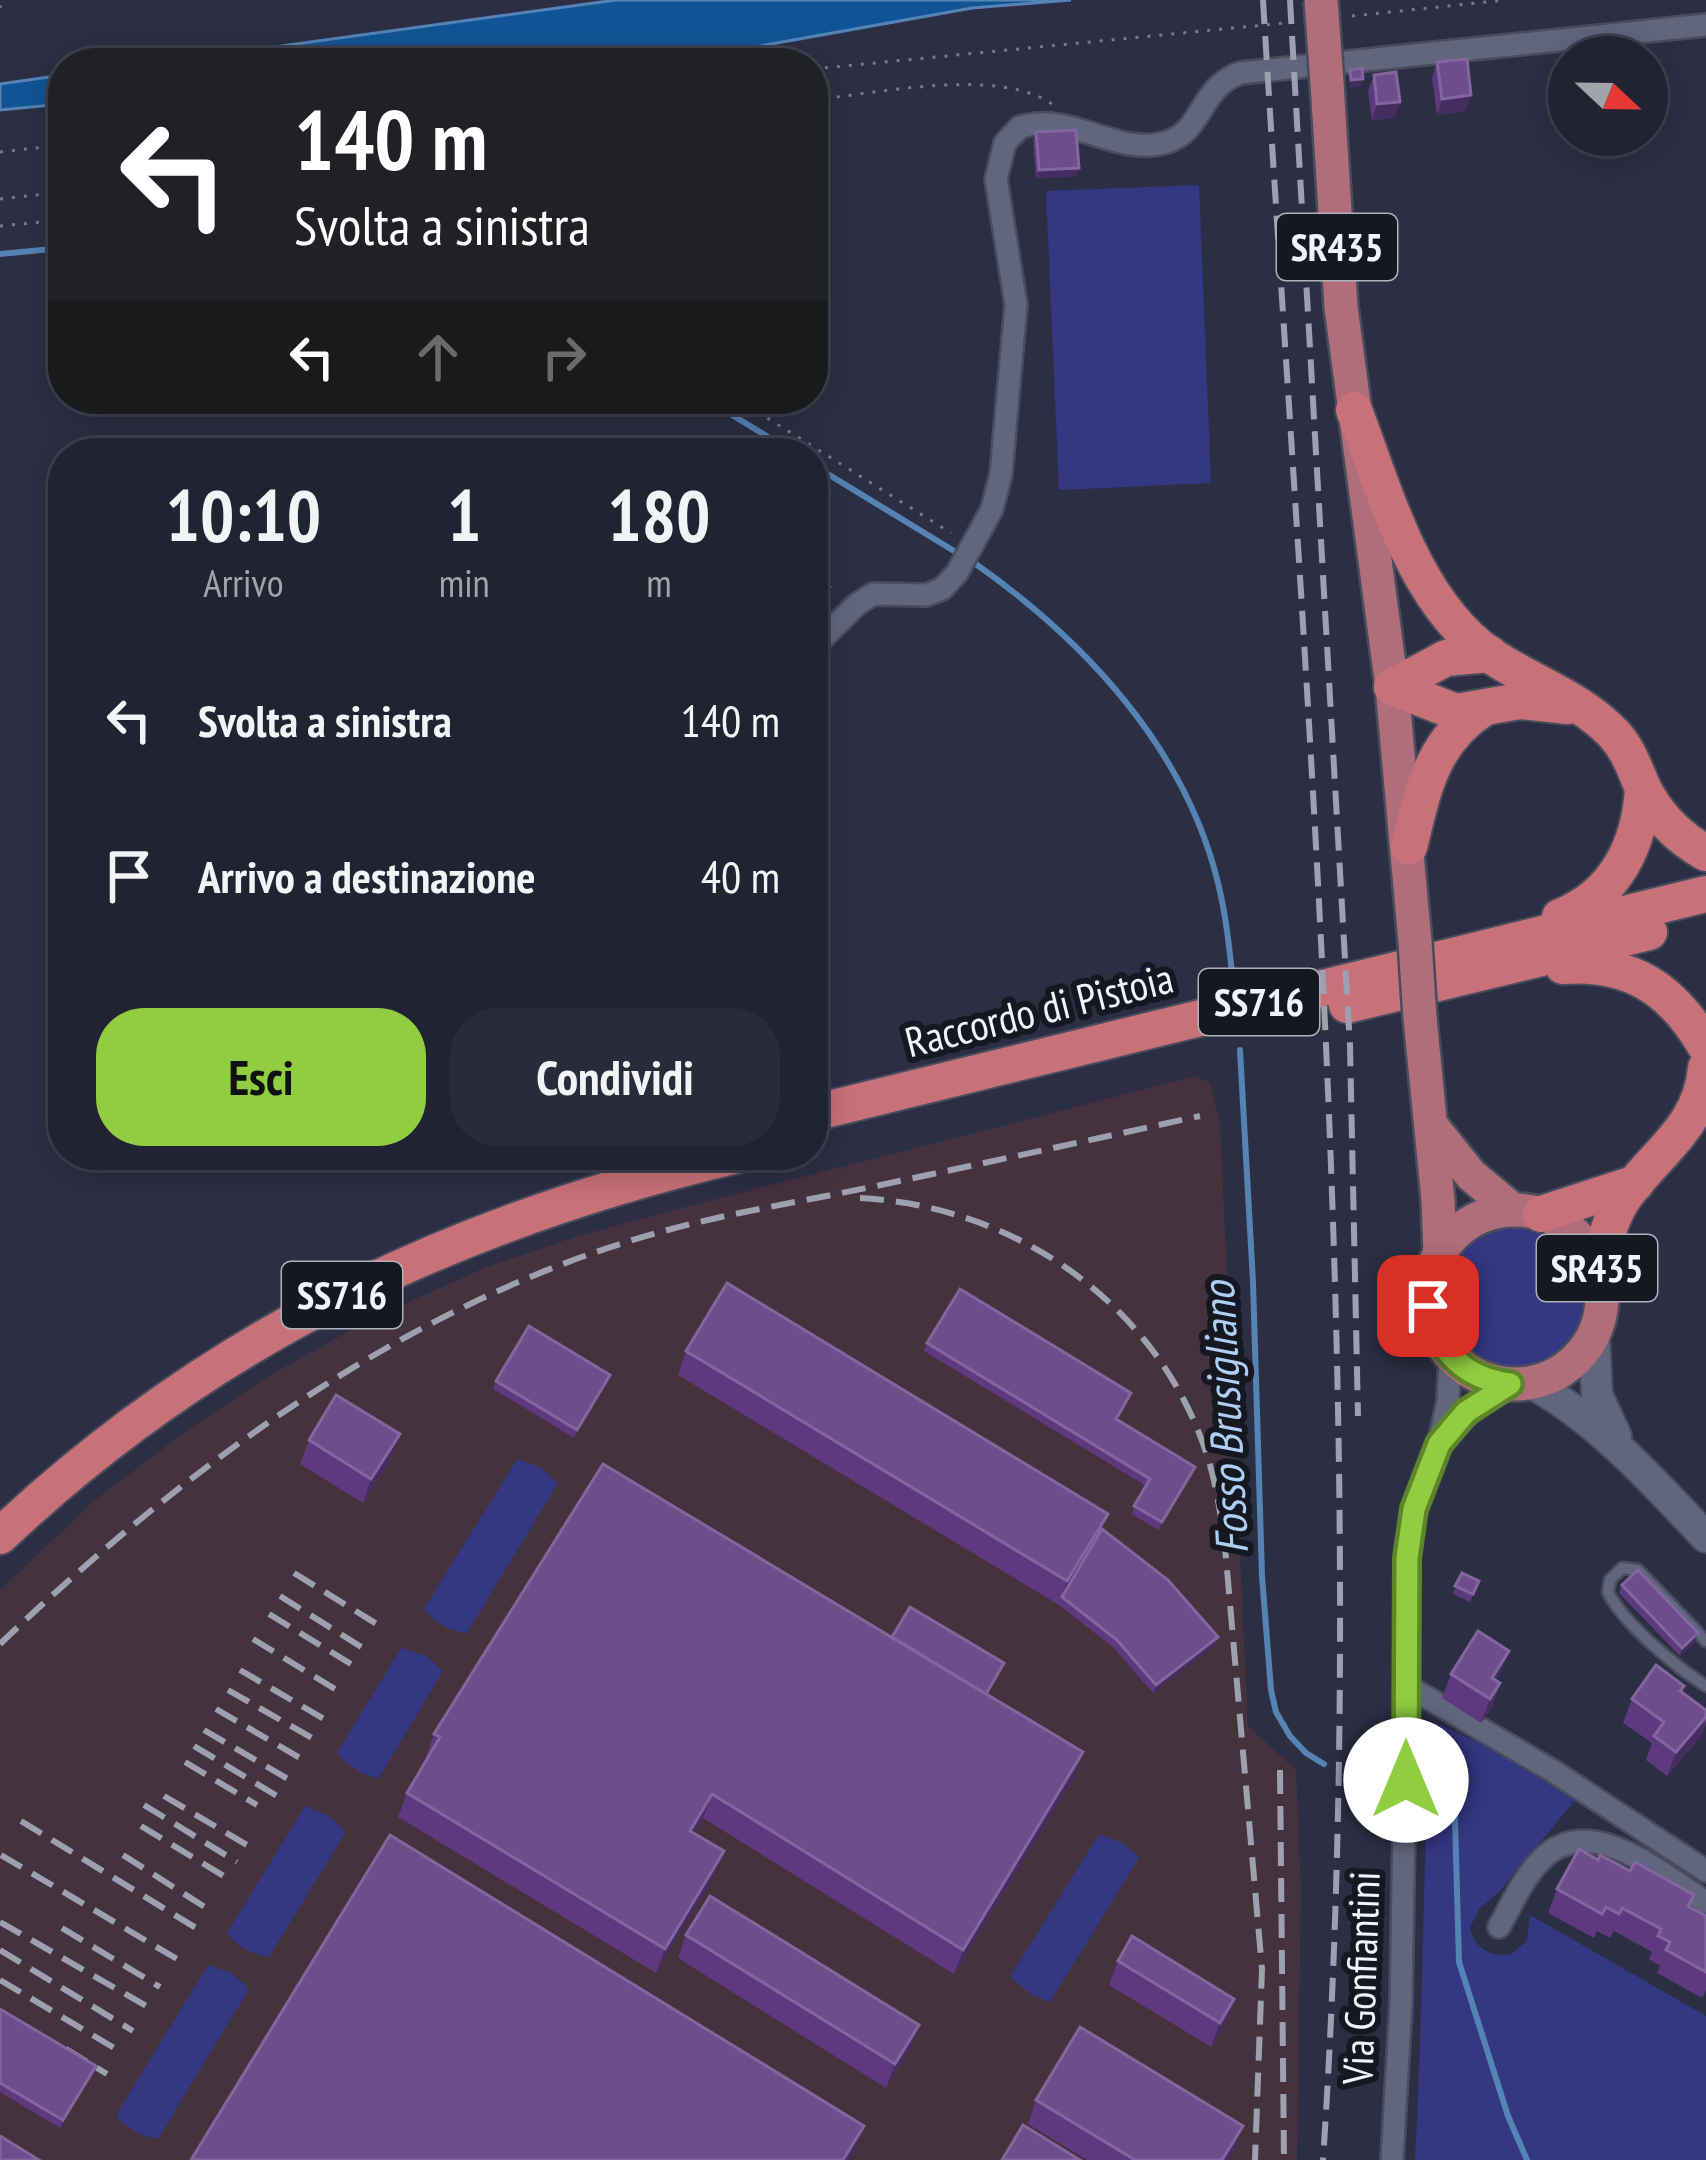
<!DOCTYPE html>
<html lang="it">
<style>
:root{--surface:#212332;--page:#292b3a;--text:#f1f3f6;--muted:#a2a4ac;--line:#3e404d;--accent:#90cd40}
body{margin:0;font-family:"PT Sans Narrow",sans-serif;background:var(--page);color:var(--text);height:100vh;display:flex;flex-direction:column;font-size:45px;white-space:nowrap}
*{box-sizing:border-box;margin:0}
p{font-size:39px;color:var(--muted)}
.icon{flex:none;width:66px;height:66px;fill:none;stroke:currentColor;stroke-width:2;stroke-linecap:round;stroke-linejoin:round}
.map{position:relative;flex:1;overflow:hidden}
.panel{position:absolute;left:48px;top:438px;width:780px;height:732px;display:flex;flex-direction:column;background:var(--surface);border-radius:48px;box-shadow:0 6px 30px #0003,0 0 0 3px var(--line)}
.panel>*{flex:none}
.guide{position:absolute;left:48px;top:48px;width:780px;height:366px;border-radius:48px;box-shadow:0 6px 30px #0003,0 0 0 3px var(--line);background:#202124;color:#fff;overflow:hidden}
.needle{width:78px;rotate:112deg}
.buttons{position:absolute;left:1548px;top:36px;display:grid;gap:24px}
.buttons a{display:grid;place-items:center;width:120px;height:120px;border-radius:50%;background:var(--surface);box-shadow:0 6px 30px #0003,0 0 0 3px var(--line);font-size:60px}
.pin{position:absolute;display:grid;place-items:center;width:102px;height:102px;color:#fff;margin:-51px;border-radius:24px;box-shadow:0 6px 18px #0006}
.me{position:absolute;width:132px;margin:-66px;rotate:0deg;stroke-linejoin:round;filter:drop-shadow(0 0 9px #0008)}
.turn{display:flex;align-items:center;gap:42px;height:252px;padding:0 48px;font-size:54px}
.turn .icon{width:156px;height:156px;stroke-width:2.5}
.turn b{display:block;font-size:84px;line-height:102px}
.lanes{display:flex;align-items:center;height:114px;padding:0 48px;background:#0003;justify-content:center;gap:60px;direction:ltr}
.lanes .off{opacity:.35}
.eta{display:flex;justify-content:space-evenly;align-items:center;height:204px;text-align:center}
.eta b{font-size:72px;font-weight:700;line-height:84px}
.cta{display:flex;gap:24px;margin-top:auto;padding:24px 48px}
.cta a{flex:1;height:138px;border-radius:48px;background:var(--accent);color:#111;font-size:48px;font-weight:700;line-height:138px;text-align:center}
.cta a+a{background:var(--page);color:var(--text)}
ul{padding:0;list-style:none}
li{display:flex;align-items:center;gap:36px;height:156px;padding:0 48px}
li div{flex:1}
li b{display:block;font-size:45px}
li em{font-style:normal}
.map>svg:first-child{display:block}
</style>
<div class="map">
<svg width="1706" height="2160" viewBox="0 0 1706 2160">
<rect width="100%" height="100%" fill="#2c2f43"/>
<polygon fill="#44323c" points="1196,1076 1210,1083 1220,1124 1248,1726 1296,1770 1301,1891 1297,2160 0,2160 0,1590 95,1500 189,1429 274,1373 369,1320 484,1268 578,1236 705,1202"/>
<g fill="#343781">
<polygon points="1199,185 1211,483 1059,490 1046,191"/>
<circle cx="1514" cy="1298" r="70"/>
<path d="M517 1459 541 1468 558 1483 467 1633C448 1631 436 1623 424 1609Z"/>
<path d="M401 1648 426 1656 443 1671 379 1778C361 1775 349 1767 337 1753Z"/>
<path d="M1434 1722 1522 1763 1576 1799 1499 1892 1480 1908 1470 1927C1474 1948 1490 1957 1510 1955L1527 1941 1530 1915 1706 2016V2160H1415C1423 2016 1423 1872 1430 1729Z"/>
<path d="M305 1806 327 1815 346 1832 269 1957C251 1954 238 1947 227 1933Z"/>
<polygon points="1099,1834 1123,1843 1139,1858 1050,2002 1030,1994 1010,1977"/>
<path d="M208 1965 233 1974 249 1989 158 2139C140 2136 127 2129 116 2115Z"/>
</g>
<g fill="#115495" stroke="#5483b4" stroke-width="3">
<polygon points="616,0 1071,0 972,8 665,63 157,63"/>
<polygon points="63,75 63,104 0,110 0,84"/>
</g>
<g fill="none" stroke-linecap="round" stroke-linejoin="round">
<g stroke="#5483b4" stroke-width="6">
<polyline points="0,254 63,248"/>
<polyline points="706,399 794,453"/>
<polyline points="813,465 959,554"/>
<path d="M973 562C1084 640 1185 747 1218 883 1227 919 1230 955 1234 992"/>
<polyline points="1240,1050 1253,1282 1262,1576 1271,1690 1276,1712 1290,1736 1306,1753 1324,1764"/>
<polyline points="1377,1769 1390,1769"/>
<polyline points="1435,1771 1450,1775 1454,1785 1459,1962 1508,2116 1527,2160"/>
</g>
<g stroke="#494c5c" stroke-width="15">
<path id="service" d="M1706 1641 1638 1570 1622 1568 1610 1580 1608 1592C1623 1623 1676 1667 1706 1686"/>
</g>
<g stroke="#494c5c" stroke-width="26">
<g id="minor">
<path d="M813 648 856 605 873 594 926 595 942 589 957 573 992 509 1001 474 1016 305 996 179 1005 143 1020 127C1071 111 1118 158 1167 142 1203 131 1200 87 1240 73L1706 25"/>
<polyline points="1440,1438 1448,1401 1450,1356"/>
<polyline points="1407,1686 1553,1771 1706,1871"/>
<path d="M1499 1927C1511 1906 1522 1880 1539 1862 1588 1808 1661 1874 1706 1902"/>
<path d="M1392 2160 1401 2004 1409 1536C1422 1458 1444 1425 1511 1384"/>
</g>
</g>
<g stroke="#494c5c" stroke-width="34">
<g id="secondary">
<polyline points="1594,1334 1597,1395 1616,1436"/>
<path d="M1531 1383C1600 1421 1652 1481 1706 1537"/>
</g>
</g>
<g stroke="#494c5c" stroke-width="38">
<g id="primary">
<polyline points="1327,83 1341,307 1392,687 1415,942"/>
<polyline points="1420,1018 1438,1200 1440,1253"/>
<polyline points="1431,1125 1471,1175 1513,1210"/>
<circle cx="1515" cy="1297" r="87"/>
</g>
</g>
<g stroke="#494c5c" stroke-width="40">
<g id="trunk">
<path d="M1354 410C1385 492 1414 602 1490 655 1530 682 1578 697 1613 733 1629 750 1634 768 1643 788 1657 816 1679 838 1706 853"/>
<polyline points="1392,687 1456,712 1520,701 1568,706"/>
<polyline points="1392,687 1446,658 1490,654"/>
<path d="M1409 847C1423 791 1431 741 1484 708"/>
<path d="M1560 917C1616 895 1640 844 1643 788"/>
<path d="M1563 966C1630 961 1672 989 1705 1045"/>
<polyline points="1347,1005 1649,932"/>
<polyline points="813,1113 1706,894"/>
<polyline points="1541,1214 1636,1183"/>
<path d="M1597 1268C1605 1243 1610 1217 1625 1196 1657 1152 1701 1127 1706 1068"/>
<path d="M0 1536C212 1336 455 1222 737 1155"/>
</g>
</g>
<g stroke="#787a8b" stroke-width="3" stroke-dasharray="3 9" stroke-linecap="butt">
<polyline points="0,5 0,10"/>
<polyline points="1352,16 1506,0"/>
<polyline points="813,69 1295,22"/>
<path d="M813 100C878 93 998 67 1052 104"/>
<polyline points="0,152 63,145"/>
<polyline points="0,199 63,192"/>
<polyline points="0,226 63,220"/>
<polyline points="737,399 951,533"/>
</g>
<use href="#service" stroke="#62667d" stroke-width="10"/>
<use href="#minor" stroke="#62667d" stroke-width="21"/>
<use href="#secondary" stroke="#62667d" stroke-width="30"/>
<use href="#primary" stroke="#af6e79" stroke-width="33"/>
<use href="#trunk" stroke="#c97178" stroke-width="36"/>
<g stroke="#9da0af" stroke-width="6" stroke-dasharray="24 12" stroke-linecap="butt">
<path d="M1263 0C1307 721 1371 1438 1323 2160"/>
<polyline points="1290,0 1350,1046 1358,1416"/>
<path d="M860 1198C1017 1206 1160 1306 1208 1458 1218 1491 1222 1524 1226 1558L1262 1969 1255 2160"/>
<polyline points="294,1573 380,1626"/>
<polyline points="280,1596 366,1650"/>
<polyline points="269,1614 356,1667"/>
<polyline points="253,1639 340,1692"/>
<path d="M0 1644C184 1468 408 1302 657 1233 727 1213 800 1202 871 1187 981 1164 1090 1140 1200 1116"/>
<polyline points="240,1670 324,1719"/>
<polyline points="228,1690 312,1738"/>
<polyline points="216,1709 300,1758"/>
<polyline points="204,1730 288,1779"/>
<polyline points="194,1746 277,1796"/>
<polyline points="185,1762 257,1805"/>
<polyline points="1280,1770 1284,2160"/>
<polyline points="164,1796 247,1845"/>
<polyline points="144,1805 237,1862"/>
<polyline points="21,1821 196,1928"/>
<polyline points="141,1826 227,1878"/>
<polyline points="1,1855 177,1959"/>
<polyline points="123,1855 208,1909"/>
<polyline points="0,1922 148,2007"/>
<polyline points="62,1928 160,1987"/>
<polyline points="0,1950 133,2031"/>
<polyline points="0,1980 121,2052"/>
<polyline points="66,2049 107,2074"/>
</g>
<g stroke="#494c5c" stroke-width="38" stroke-linecap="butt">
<g id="primary-bridge">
<polyline points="1321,0 1327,83"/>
<polyline points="1415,942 1420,1018"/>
</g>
</g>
<use href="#primary-bridge" stroke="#af6e79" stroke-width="33"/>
</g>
<g fill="#5e397f">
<polygon points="1437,62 1471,95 1465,111 1437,115 1432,78"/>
<polygon points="1374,75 1400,102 1394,118 1372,120 1368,91"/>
<polygon points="1036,132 1076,176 1036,178 1033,140"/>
<polygon points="927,1343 1128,1401 1117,1420 1192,1474 1159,1530 1131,1514 1146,1486 924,1351"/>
<polygon points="686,1351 1108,1514 1102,1529 1218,1637 1215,1645 1153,1693 1114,1648 1059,1605 678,1375"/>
<polygon points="496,1381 607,1383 574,1438 493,1389"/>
<polygon points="309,1440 391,1458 363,1503 300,1464"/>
<polygon points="1462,1573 1479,1581 1470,1602 1453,1594"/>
<polygon points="1622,1585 1698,1633 1695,1641 1680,1656 1619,1593"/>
<polygon points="892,1637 1001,1671 987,1694 1075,1776 954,1974 703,1818 694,1833 715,1875 656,1973 398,1817 407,1793 428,1758 426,1757 434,1734"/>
<polygon points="1509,1651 1496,1680 1500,1683 1492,1707 1481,1723 1442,1698 1451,1674"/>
<polygon points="1681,1693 1706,1710 1706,1722 1701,1736 1667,1776 1646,1760 1652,1743 1623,1723 1632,1699"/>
<polygon points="1557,1889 1690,1907 1706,1916 1706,1991 1702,1998 1657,1973 1660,1966 1649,1959 1652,1952 1614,1931 1610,1938 1597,1931 1594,1938 1548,1913"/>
<polygon points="686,1935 919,2025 910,2049 886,2088 678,1958"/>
<polygon points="1118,1961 1234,1999 1226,2023 1211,2047 1109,1985"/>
<polygon points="0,2009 96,2066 60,2128 0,2092"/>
<polygon points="1036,2100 1235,2149 1228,2160 1087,2160 1028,2124"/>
</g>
<g fill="#432d61">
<polygon points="1363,79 1360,87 1348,88 1351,80"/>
<polygon points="1471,95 1465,111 1437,115 1442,99"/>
<polygon points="1400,102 1394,118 1372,120 1377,104"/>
<polygon points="1079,168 1076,176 1036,178 1039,170"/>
<polygon points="830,587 824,603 813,622 813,617"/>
<polygon points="610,1375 607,1383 574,1438 577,1430"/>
<polygon points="400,1434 391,1458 363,1503 371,1479"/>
<polygon points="1195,1467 1192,1474 1159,1530 1162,1522"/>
<polygon points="1108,1514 1099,1537 1062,1597 1067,1581"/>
<polygon points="1698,1633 1695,1641 1680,1656 1682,1648"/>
<polygon points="1218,1637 1215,1645 1153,1693 1156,1685"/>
<polygon points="1509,1651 1500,1674 1486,1697 1492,1678"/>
<polygon points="1500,1683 1492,1707 1481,1723 1490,1699"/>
<polygon points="1706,1717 1701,1736 1667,1776 1676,1752"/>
<polygon points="1083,1752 1075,1776 954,1974 963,1950"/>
<polygon points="712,1794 703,1818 681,1855 690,1831"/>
<polygon points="724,1851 715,1875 656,1973 665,1949"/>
<polygon points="1234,1999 1226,2023 1211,2047 1220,2023"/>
<polygon points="919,2025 910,2049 886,2088 895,2064"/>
<polygon points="864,2126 855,2149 849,2160 843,2160"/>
<polygon points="1243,2126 1235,2149 1228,2160 1222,2160"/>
</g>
<g fill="#6e4d8c" stroke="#82679e" stroke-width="3">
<polygon points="1467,59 1471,95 1442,99 1437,62"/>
<polygon points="1362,68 1363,79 1351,80 1350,70"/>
<polygon points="1396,72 1400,102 1377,104 1374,75"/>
<polygon points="1076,130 1079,168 1039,170 1036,132"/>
<polygon points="813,577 830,587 813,617"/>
<polygon points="727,1283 1108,1514 1067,1581 686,1351"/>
<polygon points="960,1289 1131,1393 1116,1419 1195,1467 1162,1522 1134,1506 1150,1479 927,1343"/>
<polygon points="529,1326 610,1375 577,1430 496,1381"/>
<polygon points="336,1395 400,1434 371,1479 309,1440"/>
<polygon points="603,1464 1083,1752 963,1950 712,1794 690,1831 724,1851 665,1949 407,1793 440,1737 434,1734"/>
<polygon points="1102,1529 1168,1580 1218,1637 1156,1685 1117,1640 1062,1597"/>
<polygon points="1638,1570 1698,1633 1682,1648 1622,1585"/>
<polygon points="1462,1573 1479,1581 1473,1594 1455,1586"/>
<polygon points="910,1607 1004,1663 986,1694 892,1637"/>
<polygon points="1478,1631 1509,1651 1492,1678 1500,1683 1490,1699 1451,1674"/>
<polygon points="1656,1665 1684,1686 1680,1691 1706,1710 1706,1717 1676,1752 1654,1736 1664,1722 1632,1699"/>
<polygon points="390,1835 864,2126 843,2160 191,2160"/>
<polygon points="1579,1849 1598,1860 1600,1855 1630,1871 1635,1862 1694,1895 1688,1906 1706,1916 1706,1972 1666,1950 1670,1942 1658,1936 1661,1929 1622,1908 1619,1914 1606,1907 1602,1914 1557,1889"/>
<polygon points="710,1896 919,2025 895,2064 686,1935"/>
<polygon points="1132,1936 1234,1999 1220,2023 1118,1961"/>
<polygon points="0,2009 96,2066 63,2120 0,2083"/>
<polygon points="1080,2027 1243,2126 1222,2160 1135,2160 1036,2100"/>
<polygon points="1023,2125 1080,2160 1002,2160"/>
<polygon points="0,2136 39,2160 0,2160"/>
</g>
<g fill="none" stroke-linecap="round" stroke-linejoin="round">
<g stroke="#5e852a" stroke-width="30">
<path id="route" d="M1406 1780 1407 1558 1414 1509 1439 1444 1466 1412 1510 1384C1466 1379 1436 1351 1428 1306"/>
</g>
<use href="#route" stroke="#90cd40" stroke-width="21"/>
</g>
<g text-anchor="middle" stroke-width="12" stroke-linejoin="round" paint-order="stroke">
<g fill="#161821" stroke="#afb1bb" stroke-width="3">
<rect x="1277" y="214" width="120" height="66" rx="9"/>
<rect x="1199" y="969" width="120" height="66" rx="9"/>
<rect x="1537" y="1235" width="120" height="66" rx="9"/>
<rect x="282" y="1262" width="120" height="66" rx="9"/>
</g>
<g font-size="39" font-weight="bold" fill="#f0f2fd">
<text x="1337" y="261">SR435</text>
<text x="1259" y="1016">SS716</text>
<text x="1597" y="1282">SR435</text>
<text x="342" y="1309">SS716</text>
</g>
<g font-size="42" fill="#f0f2fd" stroke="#161821">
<text transform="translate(1039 1010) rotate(-14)" y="15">Raccordo di Pistoia</text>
<text transform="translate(1361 1978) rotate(-88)" y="15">Via Gonfiantini</text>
</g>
<g font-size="45" font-style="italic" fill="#afcef3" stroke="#161821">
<text transform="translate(1225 1418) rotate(-93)" y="16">Fosso Brusigliano</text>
</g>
</g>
</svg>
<div class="buttons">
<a><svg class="needle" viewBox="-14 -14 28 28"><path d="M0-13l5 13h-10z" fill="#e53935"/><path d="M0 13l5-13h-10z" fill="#a2a4ac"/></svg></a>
</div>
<div class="pin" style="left:1428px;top:1306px;background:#d93025"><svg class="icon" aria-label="arrive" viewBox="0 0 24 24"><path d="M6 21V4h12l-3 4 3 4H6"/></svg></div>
<svg class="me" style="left:1406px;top:1780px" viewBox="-20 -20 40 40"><circle r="19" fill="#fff"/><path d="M0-13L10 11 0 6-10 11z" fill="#90cd40"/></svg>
<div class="guide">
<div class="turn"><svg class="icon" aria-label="left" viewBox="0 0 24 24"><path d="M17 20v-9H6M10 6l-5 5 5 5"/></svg><div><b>140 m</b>Svolta a sinistra</div></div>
<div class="lanes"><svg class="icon" aria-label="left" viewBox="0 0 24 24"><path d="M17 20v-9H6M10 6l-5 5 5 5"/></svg><svg class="icon off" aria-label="ahead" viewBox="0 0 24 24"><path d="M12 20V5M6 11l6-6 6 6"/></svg><svg class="icon off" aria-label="right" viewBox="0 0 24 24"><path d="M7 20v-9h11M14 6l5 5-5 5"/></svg></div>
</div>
<section class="panel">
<div class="eta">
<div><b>10:10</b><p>Arrivo</p></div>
<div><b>1</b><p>min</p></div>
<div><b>180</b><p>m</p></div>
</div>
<ul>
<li><svg class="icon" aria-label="left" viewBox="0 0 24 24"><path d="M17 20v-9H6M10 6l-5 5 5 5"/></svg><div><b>Svolta a sinistra</b></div><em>140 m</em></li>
<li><svg class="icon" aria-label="arrive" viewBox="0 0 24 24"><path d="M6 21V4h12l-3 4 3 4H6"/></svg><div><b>Arrivo a destinazione</b></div><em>40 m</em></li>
</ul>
<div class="cta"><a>Esci</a><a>Condividi</a></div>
</section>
</div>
